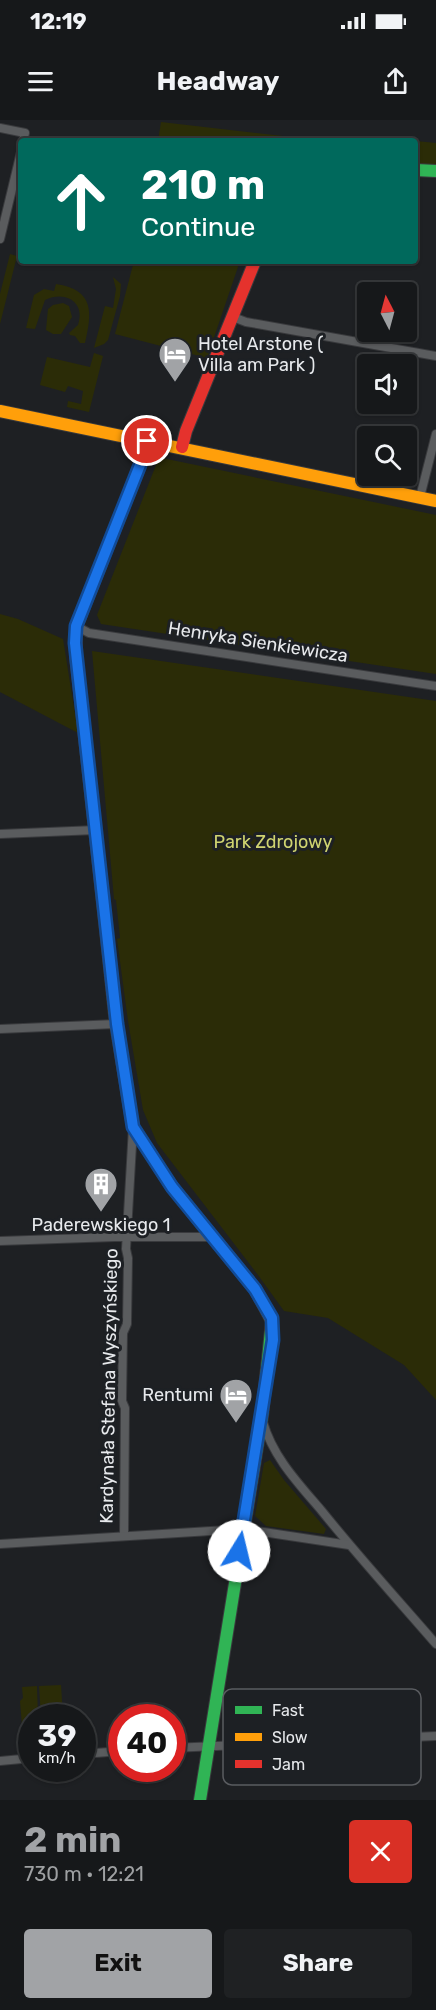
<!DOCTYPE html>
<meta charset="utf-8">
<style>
:root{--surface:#16181a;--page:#1f2123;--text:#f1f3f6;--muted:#9ea0a2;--line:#353739;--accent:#a1a3a6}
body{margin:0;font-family:Rubik,sans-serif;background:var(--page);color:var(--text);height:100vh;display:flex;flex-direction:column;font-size:22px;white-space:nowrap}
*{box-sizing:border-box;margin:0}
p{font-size:20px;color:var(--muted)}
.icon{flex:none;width:33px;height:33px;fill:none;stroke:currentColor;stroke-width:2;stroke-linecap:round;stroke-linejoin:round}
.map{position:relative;height:1680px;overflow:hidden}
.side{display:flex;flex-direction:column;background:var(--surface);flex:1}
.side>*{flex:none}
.banner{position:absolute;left:18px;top:18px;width:400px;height:126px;border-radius:6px;box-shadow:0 2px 4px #0004,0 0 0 2px var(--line);background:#00695c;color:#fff;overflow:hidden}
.needle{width:39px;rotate:354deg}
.fabs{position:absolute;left:357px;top:162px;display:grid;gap:12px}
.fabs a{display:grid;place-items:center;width:60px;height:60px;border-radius:6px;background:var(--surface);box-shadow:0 2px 4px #0004,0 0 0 2px var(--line);font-size:30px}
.speed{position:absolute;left:18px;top:1584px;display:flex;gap:12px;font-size:30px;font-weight:700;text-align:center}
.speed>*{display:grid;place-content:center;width:78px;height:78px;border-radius:50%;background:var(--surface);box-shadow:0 2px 4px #0004,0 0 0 2px var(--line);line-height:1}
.speed small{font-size:15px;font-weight:400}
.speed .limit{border:9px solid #d22;background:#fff;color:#111}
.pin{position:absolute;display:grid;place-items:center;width:51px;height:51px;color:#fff;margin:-26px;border:3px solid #fff;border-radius:50%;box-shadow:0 2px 6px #0007}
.me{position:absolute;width:66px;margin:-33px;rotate:9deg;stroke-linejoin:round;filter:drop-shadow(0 0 4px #0008)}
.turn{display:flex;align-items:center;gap:21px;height:126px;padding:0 24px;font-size:27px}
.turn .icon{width:78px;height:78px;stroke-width:2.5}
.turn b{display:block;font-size:42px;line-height:51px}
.round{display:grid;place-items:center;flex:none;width:63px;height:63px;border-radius:6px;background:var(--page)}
.head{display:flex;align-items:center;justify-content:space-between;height:102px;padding:0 24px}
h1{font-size:36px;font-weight:700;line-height:45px;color:var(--accent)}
.primary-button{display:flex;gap:12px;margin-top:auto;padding:12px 24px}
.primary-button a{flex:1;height:69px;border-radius:6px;background:var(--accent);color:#111;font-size:24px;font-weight:700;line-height:69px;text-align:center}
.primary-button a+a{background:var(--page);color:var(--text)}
.status{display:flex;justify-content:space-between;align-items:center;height:42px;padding:0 30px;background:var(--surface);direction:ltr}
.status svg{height:16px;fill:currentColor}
header{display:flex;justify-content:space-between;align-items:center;height:78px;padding:0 24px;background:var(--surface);font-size:27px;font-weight:700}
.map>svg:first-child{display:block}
</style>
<div class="status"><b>12:19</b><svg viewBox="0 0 49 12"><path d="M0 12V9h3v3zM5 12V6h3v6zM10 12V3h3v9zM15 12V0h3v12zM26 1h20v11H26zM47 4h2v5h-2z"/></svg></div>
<header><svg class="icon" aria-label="menu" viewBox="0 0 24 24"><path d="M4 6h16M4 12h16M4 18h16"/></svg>Headway<svg class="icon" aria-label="share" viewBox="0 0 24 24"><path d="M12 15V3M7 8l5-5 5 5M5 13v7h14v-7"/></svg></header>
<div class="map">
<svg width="436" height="1680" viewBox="0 0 436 1680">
<rect width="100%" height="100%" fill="#1e2023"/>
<g fill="#2b2c07">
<polygon points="161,2 283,16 283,21 158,21"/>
<polygon points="416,21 436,23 436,46 416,44"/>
<polygon points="10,134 17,136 0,204 0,174"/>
<polygon points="134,141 240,141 207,238 115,214"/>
<polygon points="113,157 121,164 120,176 108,220 104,224 94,228 105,186 113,188 116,169"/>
<path d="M56 164C95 170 92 193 85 223H80L75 216 70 215 69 213 78 205C86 182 65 170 45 180L35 209 26 208 34 175 44 169 54 171Z"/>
<polygon points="63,183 69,186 72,197 61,214 53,214 46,210 48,189 53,185"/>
<polygon points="94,233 103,236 89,292 67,287 68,281 81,284 83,271 68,266 65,272 40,265 47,237 90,247"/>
<polygon points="162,338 436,395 436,554 101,504 97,495 156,345"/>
<polygon points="0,494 18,499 63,519 78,613 0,572"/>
<polygon points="92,531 436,581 436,1280 404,1245 328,1198 284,1191 258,1155 157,1023 143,990 128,901 117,819 120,818 116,780 114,779"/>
<polygon points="270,1340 284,1360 326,1409 324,1414 266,1406 255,1396 264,1343"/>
<polygon points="61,1565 63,1597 41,1597 39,1566"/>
<polygon points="37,1566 38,1597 32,1598 31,1605 22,1606 20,1581 23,1578 22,1567"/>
</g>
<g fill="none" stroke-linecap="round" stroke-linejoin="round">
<g stroke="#393a3d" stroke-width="10">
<g id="street">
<polyline points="0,8 25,13 23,21"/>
<polyline points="0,119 21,32"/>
<polyline points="233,197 246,202 436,236"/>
<polyline points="420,377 436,314"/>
<polyline points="76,506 89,513 436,566"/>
<polyline points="0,714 96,710"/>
<polyline points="0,909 116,904"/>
<polyline points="0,1121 115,1117 212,1117"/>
<path d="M263 1302C273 1337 298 1363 321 1390 358 1436 397 1479 436 1524"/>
<polyline points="124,1416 125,1288 122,1281 123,1213 127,1204 128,1138 126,1129 133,1007"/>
<polyline points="0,1424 243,1409 349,1425"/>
<polyline points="172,1628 436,1616"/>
<polyline points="82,1634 122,1631"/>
<polyline points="0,1641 32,1638"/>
</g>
</g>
<g stroke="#393a3d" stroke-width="14">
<g id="fast">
<polyline points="416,50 436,51"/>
<polyline points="76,536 108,829"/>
<polyline points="200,1680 262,1296 272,1201"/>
</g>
</g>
<g stroke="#393a3d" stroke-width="14">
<g id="slow">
<polyline points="0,291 436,381"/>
<polyline points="76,536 76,507 140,345 147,321"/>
<polyline points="108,829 116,904 133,1007 172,1067 255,1169 272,1201"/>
</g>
</g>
<g stroke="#393a3d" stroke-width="14">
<polyline id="jam" points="182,327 186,311 255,141"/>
</g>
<use href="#street" stroke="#5a5c5e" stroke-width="8"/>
<use href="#fast" stroke="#30b455" stroke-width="12"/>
<use href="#slow" stroke="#ff9f0a" stroke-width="12"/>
<use href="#jam" stroke="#e5322d" stroke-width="12"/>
</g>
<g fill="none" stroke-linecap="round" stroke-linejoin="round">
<g stroke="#114b97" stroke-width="15">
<polyline id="route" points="147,321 140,345 76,506 75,523 117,904 133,1007 172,1067 255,1169 272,1198 273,1220 239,1431"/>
</g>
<use href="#route" stroke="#1a73e8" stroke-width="10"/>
</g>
<defs>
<g id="hotel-pin" transform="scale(1.725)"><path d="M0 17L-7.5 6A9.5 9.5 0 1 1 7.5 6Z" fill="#a1a3a6" stroke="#1d2024"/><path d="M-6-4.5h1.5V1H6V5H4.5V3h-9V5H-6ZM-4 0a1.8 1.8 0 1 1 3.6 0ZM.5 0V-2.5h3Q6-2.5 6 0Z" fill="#fff"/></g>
<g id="building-pin" transform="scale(1.725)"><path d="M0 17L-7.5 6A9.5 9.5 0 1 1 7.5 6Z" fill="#a1a3a6" stroke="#1d2024"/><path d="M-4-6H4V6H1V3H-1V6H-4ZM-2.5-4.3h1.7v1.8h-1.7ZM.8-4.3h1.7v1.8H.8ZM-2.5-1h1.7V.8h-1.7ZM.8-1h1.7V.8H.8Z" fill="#fff"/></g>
</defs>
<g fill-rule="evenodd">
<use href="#hotel-pin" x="175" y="234"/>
<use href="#building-pin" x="101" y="1064"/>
<use href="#hotel-pin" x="236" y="1275"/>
</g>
<g text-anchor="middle" stroke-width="6" stroke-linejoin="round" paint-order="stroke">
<g font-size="18" fill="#e7e9ec" stroke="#1d2024" text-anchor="start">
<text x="198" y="230">Hotel Arstone (<tspan x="198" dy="21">Villa am Park )</tspan></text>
<text x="101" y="1111" text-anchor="middle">Paderewskiego 1</text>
<text x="213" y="1281" text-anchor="end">Rentumi</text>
</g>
<g font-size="18" fill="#e7e9ec" stroke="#1d2024">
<text transform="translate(258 522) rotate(9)" y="6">Henryka Sienkiewicza</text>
<text transform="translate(109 1266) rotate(-89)" y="6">Kardynała Stefana Wyszyńskiego</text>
</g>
<g font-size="18" fill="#cfd370" stroke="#1d2024">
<text x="273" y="728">Park Zdrojowy</text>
</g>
</g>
<rect x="223" y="1569" width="198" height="96" rx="9" fill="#1d2024" stroke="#5a5c60" stroke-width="1.5"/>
<rect x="235" y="1586" width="27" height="8" fill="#30b455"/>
<rect x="235" y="1613" width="27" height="8" fill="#ff9f0a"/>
<rect x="235" y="1640" width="27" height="8" fill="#e5322d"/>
<g font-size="16" fill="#e7e9ec">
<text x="272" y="1596">Fast</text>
<text x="272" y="1623">Slow</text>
<text x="272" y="1650">Jam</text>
</g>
</svg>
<div class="fabs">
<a><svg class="needle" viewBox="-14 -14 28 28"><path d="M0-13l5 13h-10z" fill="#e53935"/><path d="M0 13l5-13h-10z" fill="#9ea0a2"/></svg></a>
<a><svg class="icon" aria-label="sound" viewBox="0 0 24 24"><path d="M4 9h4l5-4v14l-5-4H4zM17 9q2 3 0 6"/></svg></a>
<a><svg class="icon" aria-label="search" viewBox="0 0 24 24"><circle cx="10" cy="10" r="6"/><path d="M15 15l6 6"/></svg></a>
</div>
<div class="speed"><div>39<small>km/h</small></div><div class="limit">40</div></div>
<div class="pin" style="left:147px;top:321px;background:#d93025"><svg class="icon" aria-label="arrive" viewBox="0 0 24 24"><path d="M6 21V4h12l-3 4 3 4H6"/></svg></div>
<svg class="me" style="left:239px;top:1431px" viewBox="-20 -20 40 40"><circle r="19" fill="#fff"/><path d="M0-13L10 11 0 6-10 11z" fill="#1a73e8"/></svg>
<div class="banner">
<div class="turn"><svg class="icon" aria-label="ahead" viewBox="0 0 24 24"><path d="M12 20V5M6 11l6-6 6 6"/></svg><div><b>210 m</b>Continue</div></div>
</div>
</div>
<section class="side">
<div class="head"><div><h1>2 min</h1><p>730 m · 12:21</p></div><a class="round" style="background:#d93025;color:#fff"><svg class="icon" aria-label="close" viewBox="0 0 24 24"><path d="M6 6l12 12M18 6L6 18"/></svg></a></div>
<div class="primary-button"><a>Exit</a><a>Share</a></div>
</section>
